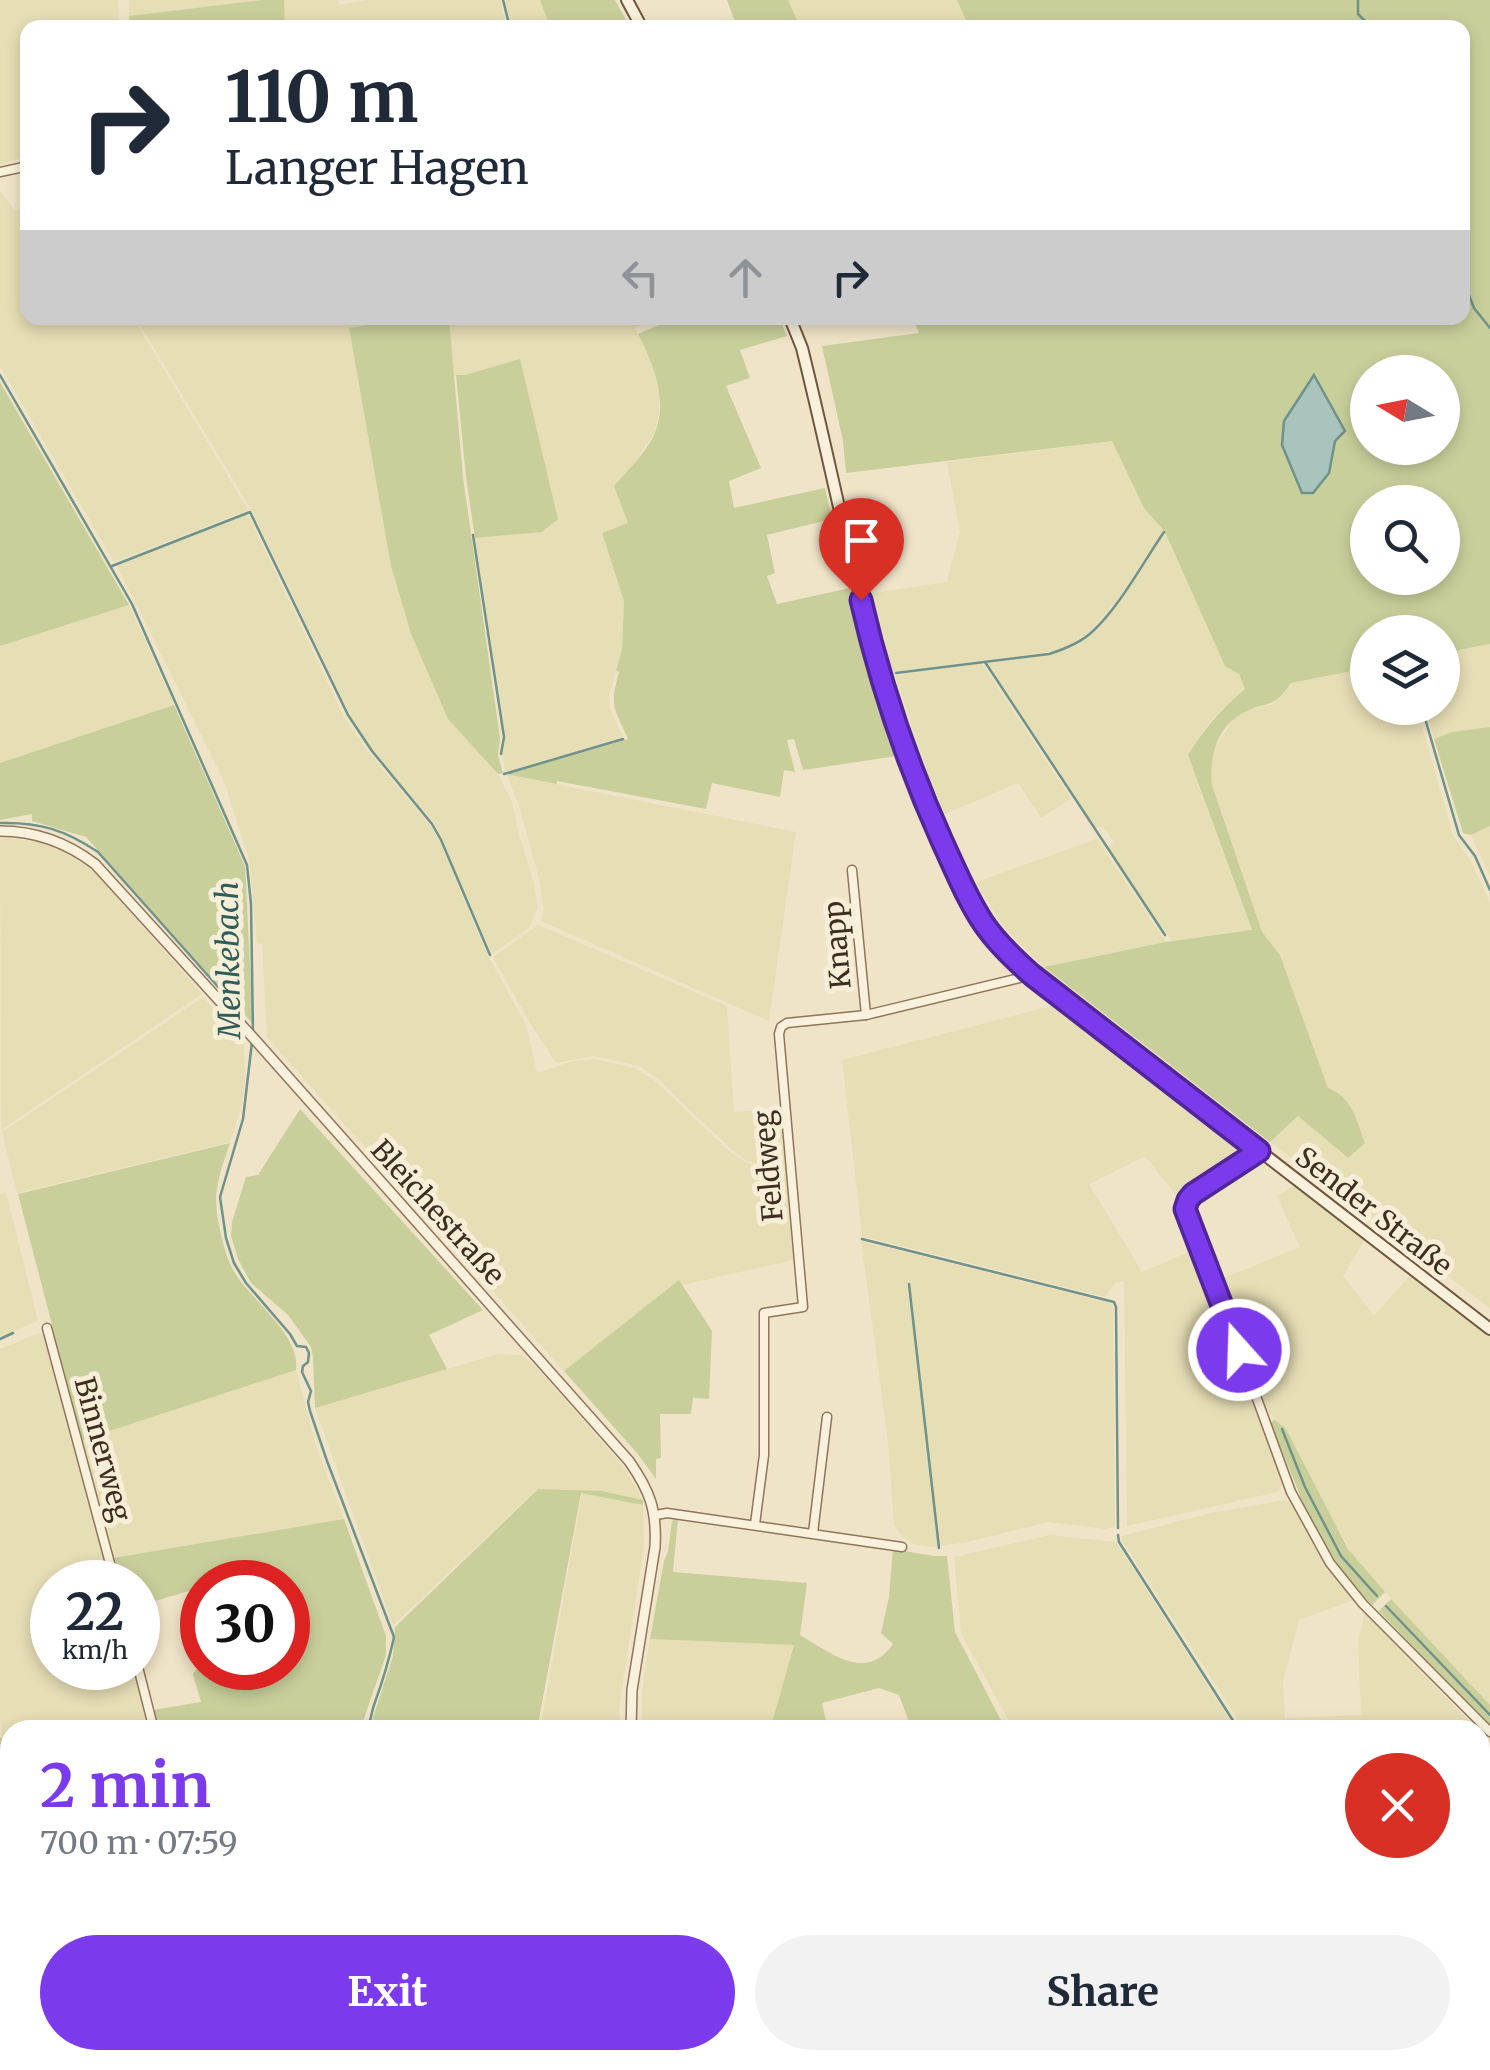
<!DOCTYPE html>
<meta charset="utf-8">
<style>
:root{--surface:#fff;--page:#f2f2f3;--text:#1f2937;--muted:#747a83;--accent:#7c3aed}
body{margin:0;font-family:Merriweather,serif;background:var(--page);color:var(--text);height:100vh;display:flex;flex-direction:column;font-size:38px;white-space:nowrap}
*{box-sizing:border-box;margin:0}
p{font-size:32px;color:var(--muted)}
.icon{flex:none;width:55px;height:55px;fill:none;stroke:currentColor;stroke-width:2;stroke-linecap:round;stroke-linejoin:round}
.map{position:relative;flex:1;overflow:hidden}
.sheet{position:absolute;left:0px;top:1720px;width:1490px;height:350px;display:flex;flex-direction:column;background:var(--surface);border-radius:30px 30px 0 0;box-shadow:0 5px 15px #0003}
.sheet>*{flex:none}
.hud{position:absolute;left:20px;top:20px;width:1450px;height:305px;border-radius:20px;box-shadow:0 5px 15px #0003;background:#fff;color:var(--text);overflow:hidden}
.needle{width:65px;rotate:280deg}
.fabs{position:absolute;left:1350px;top:355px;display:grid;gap:20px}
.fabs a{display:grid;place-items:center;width:110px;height:110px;border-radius:50%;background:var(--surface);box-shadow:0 5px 15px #0003;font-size:50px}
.speed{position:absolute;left:30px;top:1560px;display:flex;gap:20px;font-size:50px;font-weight:700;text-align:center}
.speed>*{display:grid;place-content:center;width:130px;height:130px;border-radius:50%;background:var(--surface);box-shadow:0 5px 15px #0003;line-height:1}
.speed small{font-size:25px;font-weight:400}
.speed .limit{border:15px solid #d22;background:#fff;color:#111}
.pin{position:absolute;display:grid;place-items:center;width:85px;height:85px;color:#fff;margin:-102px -42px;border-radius:50% 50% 50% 0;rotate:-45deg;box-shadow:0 0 10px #0007}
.pin .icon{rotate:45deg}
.me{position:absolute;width:110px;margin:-55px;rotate:340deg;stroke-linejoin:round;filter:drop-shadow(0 0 8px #0008)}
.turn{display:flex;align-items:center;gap:35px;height:210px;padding:0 40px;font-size:45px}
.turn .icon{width:130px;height:130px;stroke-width:2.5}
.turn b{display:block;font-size:70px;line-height:85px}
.lanes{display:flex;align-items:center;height:95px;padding:0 40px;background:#0003;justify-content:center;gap:50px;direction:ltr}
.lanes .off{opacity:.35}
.round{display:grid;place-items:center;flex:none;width:105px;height:105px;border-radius:52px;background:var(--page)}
.head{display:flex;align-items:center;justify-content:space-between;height:170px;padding:0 40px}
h1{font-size:60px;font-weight:700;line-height:75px;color:var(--accent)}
.cta{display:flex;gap:20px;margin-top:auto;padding:20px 40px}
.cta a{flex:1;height:115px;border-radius:60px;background:var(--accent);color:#fff;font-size:40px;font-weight:700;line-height:115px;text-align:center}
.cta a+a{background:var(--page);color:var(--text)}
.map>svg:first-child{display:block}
</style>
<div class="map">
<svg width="1490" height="2070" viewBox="0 0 1490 2070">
<rect width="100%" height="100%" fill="#f0e4c8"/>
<g fill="#e6deb5">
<polygon points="0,0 118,0 119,27 28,28 27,157 0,164"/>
<polygon points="129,0 262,0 129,16"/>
<polygon points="284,0 338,0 339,5 368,0 500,0 507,27 285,27"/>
<polygon points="504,0 540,0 550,27 511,27"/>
<polygon points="788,0 957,0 969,27 800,27"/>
<polygon points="0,191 15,211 27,208 28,318 133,318 248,510 114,562 0,366"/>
<polygon points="136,318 407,318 349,329 391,566 411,634 448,719 498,774 512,802 519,834 533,880 538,907 529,928 492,954 434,823 373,751 350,715 252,511"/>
<polygon points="449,318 656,318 635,328 651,360 659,393 659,414 654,434 638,458 629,523 602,533 624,601 622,649 609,695 610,708 623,737 505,772 502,753 505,736 475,538 542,532 520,360 465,375 453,376"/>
<polygon points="1112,441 1144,507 1163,531 1122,593 1090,632 1067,647 1048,652 893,672 873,593 947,582 960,532 947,462"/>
<polygon points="248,514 344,717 369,753 430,825 439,841 488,956 526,1025 537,1073 573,1061 594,1059 635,1068 655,1081 729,1151 745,1162 787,1174 793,1260 683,1285 678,1281 564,1371 267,1037 262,944 257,943 250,863 224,781 117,566"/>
<polygon points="1165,532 1225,665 1239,674 1245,689 1226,705 1205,728 1188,756 1252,931 1172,941 1107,847 1114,842 1103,826 1096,828 988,663 1051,654 1068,649 1093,634 1123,595"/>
<polygon points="129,605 174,705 0,763 0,646"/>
<polygon points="1490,644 1490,727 1452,733 1434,739 1426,708 1442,708 1443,653"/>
<polygon points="982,663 1071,799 1041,818 1018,783 945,814 930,780 895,675"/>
<polygon points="1367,668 1368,708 1417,708 1453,835 1471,861 1490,903 1490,1308 1270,1142 1298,1116 1347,1158 1328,1088 1280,955 1262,932 1212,784 1210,766 1212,751 1233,720 1247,710 1273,704 1281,697 1291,683"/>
<polygon points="506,774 796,832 769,1021 541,921 544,909 539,879 518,802"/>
<polygon points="1490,826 1490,876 1471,835"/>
<polygon points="9,838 40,842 60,849 92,869 202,994 1,1130 0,839"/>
<polygon points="1097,839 1166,942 1044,967 1014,938 998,919 976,882"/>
<polygon points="538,925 727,1006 734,1112 781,1109 786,1171 747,1161 732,1150 659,1080 640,1066 594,1056 556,1063 531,1025 493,957"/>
<polygon points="203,997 244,1043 245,1081 242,1105 230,1142 17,1193 2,1132"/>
<polygon points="1059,1004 1254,1152 1178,1198 1145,1156 1089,1184 1142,1272 1196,1249 1283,1484 1277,1492 1127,1526 1124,1281 1115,1283 1105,1297 862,1236 842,1060"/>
<polygon points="1296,1185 1365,1239 1343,1276 1374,1316 1411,1274 1490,1334 1490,1705 1357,1562 1328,1512 1286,1429 1266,1410 1219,1280 1300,1247 1277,1196"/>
<polygon points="6,1192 38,1321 0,1337 0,1194"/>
<polygon points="861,1241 1111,1303 1113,1308 1115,1527 1105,1529 1048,1522 968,1542 929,1547 913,1544 903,1537 894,1525 888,1441"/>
<polygon points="39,1333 43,1335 46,1343 111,1582 52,1582 52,1668 134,1668 150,1730 10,1730 10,1800 0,1720 0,1349"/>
<polygon points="498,1354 522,1355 536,1367 624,1467 643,1500 602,1491 537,1489 393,1626 315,1408"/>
<polygon points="296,1370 316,1446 344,1519 113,1558 82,1440"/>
<polygon points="582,1493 643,1505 644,1547 623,1681 619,1711 621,1730 540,1730"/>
<polygon points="1284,1500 1292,1504 1327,1564 1353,1600 1299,1620 1283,1681 1285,1718 1361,1715 1358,1642 1365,1613 1477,1730 1245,1730 1122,1541 1122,1536 1211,1513"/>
<polygon points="1050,1535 1116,1542 1236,1730 1014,1730 961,1634 954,1557"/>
<polygon points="650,1639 794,1645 770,1730 642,1730 642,1692"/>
<polygon points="1490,1847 1490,2002 1486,2006 1485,2070 1288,2070 1290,2060 1480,2060 1480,1850"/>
<polygon points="10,1985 10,2058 0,2056 0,2021 8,1986"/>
<polygon points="154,2060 368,2060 368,2070 142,2070"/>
<polygon points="449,2060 521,2060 551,2064 550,2070 447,2070"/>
<polygon points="803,2060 1116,2060 1114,2070 810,2070"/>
</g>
<g fill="#c9cf9b" fill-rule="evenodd">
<polygon points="262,0 284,0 285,27 130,27 129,16"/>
<polygon points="540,0 615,0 630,27 550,27"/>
<polygon points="727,0 788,0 800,27 737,27"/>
<path d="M957 0H1490V644L1443 653 1442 632H1368L1367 668 1291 683C1273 709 1271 700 1247 711 1217 725 1209 755 1212 785L1262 932 1280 955 1328 1088C1353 1098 1356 1120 1365 1143L1348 1158 1298 1116 1270 1142 1044 967 1166 942 1252 930 1188 755C1204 729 1221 709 1245 689L1239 674 1225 666 1165 532 1144 508 1112 441 846 473 843 441 822 346 919 333 913 318H1462V28L969 27ZM1368 372H1442V448H1368ZM1368 502H1442V578H1368Z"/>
<polygon points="407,318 449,318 463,477 500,738 498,755 503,773 498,774 448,719 411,634 391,566 349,328"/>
<path d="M675 318H779L787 336 740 350 750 378 726 386 761 468 729 481 734 508 825 488 832 519 767 535 775 573 767 576 777 604 850 588 871 677 897 756 803 770 794 739 787 740 795 772 784 770 780 797 712 783 706 809 557 781V784L506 774 628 739C614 706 609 708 619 672L616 671 622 649 624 601 602 533 628 523 614 486C628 470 645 454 654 435 669 402 653 363 638 334Z"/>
<polygon points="520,359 558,519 542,532 475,538 466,477 456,375 465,375"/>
<polygon points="0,382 129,605 0,646"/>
<polygon points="174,705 245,866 253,1024 86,837 32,821 32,814 0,820 0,763"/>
<polygon points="1490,727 1490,826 1471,835 1463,833 1434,739 1452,732"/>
<polygon points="300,1109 483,1310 429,1335 447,1369 315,1408 313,1357 311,1347 288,1315 251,1283 238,1259 231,1236 232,1222 246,1177 258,1175"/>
<path d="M230 1143C225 1158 219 1174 217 1189 213 1208 223 1248 231 1266 247 1299 301 1333 296 1370L82 1440 18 1194Z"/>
<polygon points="679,1280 712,1331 709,1399 693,1398 691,1414 660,1414 661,1458 656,1459 656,1479 637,1453 564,1371"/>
<polygon points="1274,1419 1286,1429 1348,1549 1385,1592 1372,1605 1344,1574 1310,1520 1271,1424"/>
<polygon points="538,1489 602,1491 643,1500 643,1505 581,1493 537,1730 369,1730 393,1656 395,1627"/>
<polygon points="344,1519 386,1636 386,1655 360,1730 158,1730 153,1710 201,1702 193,1674 202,1661 202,1668 288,1668 288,1582 202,1582 202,1600 194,1602 189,1591 155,1601 157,1608 138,1614 138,1582 120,1582 113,1558"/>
<path d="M678 1519 673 1572 807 1583 800 1635C831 1653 866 1683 893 1644L881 1633 889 1597 893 1549 933 1556H947L955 1632 1006 1730H912L899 1695 879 1688 822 1703 828 1730H770L794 1645 650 1639 664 1561 668 1551 672 1521Z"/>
<polygon points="1391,1599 1490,1705 1490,1727 1379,1611"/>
<polygon points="0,1738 2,1738 10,1800 10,1974 0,1975"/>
<polygon points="1490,1763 1490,1847 1480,1850 1480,1768"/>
<polygon points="0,2056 10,2058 10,2060 57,2070 0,2070"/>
<polygon points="104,2060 154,2060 142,2070 113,2070"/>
<polygon points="1116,2060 1200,2060 1198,2070 1114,2070"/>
</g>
<polygon fill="#a9c4bc" stroke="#6f938a" stroke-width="2.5" points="1314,375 1345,431 1335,441 1329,473 1313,493 1302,493 1282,445 1284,421"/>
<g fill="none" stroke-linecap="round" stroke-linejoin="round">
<g stroke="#6f938a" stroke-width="2.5">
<polyline points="503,0 510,28"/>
<polyline points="1358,0 1358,14 1365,21 1365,28"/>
<polyline points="1462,278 1474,308 1490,328"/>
<polyline points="0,375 132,604 247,865 251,904 253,1034"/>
<polyline points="473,535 504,737 501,754"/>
<polyline points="112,566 250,512 348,715 372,751 432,824 441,840 490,955"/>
<polyline points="985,662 1165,935"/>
<path d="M896 673 1049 654C1065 649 1080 643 1092 632 1120 606 1142 564 1164 532"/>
<polyline points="1422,708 1459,835 1475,856 1490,890"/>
<polyline points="504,774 623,739"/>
<path d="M0 823C40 822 65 830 98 852L236 1007"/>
<path d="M252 1042 243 1119 220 1197 226 1238 234 1263 246 1283 290 1334 297 1346 306 1347 309 1353 308 1362 303 1366 302 1372 311 1391 308 1402 310 1411 327 1461 394 1637C389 1661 382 1683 374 1705 371 1714 371 1722 366 1730"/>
<polyline points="862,1239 1114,1302 1116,1307 1118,1528"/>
<polyline points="909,1284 939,1548"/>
<polyline points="0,1339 13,1333"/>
<polyline points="1282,1429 1305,1487 1341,1556 1377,1596"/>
<polyline points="1118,1535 1119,1542 1239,1730"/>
<polyline points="1386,1606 1490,1715"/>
<polyline points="371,2060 371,2070"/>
<polyline points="1229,2060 1269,2066"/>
<polyline points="1269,2070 1270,2060"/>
</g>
<g stroke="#8d765c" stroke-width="11">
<g id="minor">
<polyline points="0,172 28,166"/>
<polyline points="852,870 866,1015"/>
<polyline points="1259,1151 1193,1194 1187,1200 1185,1209 1213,1278 1291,1492 1330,1563 1363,1604 1490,1732"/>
<polyline points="47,1328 115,1582"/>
<polyline points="656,1515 667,1513 902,1547"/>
<polyline points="755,1524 764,1455 764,1313 803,1307 779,1034 781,1027 787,1023 866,1015 1032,975"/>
<polyline points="813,1533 827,1417"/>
<polyline points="138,1667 154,1730"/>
<polyline points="0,1979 10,1979"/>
<polyline points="582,2060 668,2068 782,2069 793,2063"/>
</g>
</g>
<g stroke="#8d765c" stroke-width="12">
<g id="tertiary">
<path d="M0 831C36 831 66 842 95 864L257 1042 629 1461C650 1491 657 1510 655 1547L632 1690 631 1730"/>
<polyline points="791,2060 797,2070"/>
</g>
</g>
<g stroke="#6f573f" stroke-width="14">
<g id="secondary">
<polyline points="627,0 642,28"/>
<path d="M790 318 802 348C842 508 868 672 934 823 962 885 980 928 1032 975L1490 1329"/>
</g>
</g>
<use href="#minor" stroke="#faf1dc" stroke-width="8"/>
<use href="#tertiary" stroke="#faf1dc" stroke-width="9"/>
<use href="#secondary" stroke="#faf1dc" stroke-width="10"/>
</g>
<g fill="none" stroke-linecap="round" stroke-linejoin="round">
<g stroke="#51269a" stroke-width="25">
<path id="route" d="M861 600C880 683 907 763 942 841 955 869 967 899 984 924 997 943 1015 960 1032 975L1259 1151 1193 1194 1188 1200 1185 1209 1239 1350"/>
</g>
<use href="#route" stroke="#7c3aed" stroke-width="18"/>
</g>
<g text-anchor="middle" stroke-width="10" stroke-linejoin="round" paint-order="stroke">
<g font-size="28" fill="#3d2e20" stroke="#f7eed8">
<text transform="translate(837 945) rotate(-95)" y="10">Knapp</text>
<text transform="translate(768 1166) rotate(-95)" y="10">Feldweg</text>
<text transform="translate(1374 1211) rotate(38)" y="10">Sender Straße</text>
<text transform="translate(438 1212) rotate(48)" y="10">Bleichestraße</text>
<text transform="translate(103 1449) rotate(75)" y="10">Binnerweg</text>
</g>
<g font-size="30" font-style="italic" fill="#2f5d5a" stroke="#f7eed8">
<text transform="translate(229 960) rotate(-91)" y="10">Menkebach</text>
</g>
</g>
</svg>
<div class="fabs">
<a><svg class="needle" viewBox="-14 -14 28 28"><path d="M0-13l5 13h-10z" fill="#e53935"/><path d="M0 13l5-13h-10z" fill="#747a83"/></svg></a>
<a><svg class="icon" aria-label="search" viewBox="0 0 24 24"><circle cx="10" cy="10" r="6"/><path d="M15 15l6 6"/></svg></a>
<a><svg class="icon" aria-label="layers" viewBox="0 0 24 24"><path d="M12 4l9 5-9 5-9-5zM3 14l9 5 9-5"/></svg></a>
</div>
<div class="speed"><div>22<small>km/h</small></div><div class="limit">30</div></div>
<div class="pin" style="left:861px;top:600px;background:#d93025"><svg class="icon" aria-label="arrive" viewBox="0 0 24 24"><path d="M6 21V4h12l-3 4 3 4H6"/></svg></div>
<svg class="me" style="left:1239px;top:1350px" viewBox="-20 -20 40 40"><circle r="17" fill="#7c3aed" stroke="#fff" stroke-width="3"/><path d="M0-11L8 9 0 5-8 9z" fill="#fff"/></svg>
<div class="hud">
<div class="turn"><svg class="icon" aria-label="right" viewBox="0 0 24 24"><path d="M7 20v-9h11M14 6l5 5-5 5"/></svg><div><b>110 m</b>Langer Hagen</div></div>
<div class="lanes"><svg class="icon off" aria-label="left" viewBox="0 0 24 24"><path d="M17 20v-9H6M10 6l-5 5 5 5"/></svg><svg class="icon off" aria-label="ahead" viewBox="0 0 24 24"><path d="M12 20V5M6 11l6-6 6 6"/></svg><svg class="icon" aria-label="right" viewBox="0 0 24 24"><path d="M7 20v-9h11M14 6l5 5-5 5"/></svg></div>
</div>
<section class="sheet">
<div class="head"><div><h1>2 min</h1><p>700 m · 07:59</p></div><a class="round" style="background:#d93025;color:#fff"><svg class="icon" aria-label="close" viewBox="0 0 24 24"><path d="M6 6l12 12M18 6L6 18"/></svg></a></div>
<div class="cta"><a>Exit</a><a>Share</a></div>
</section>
</div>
